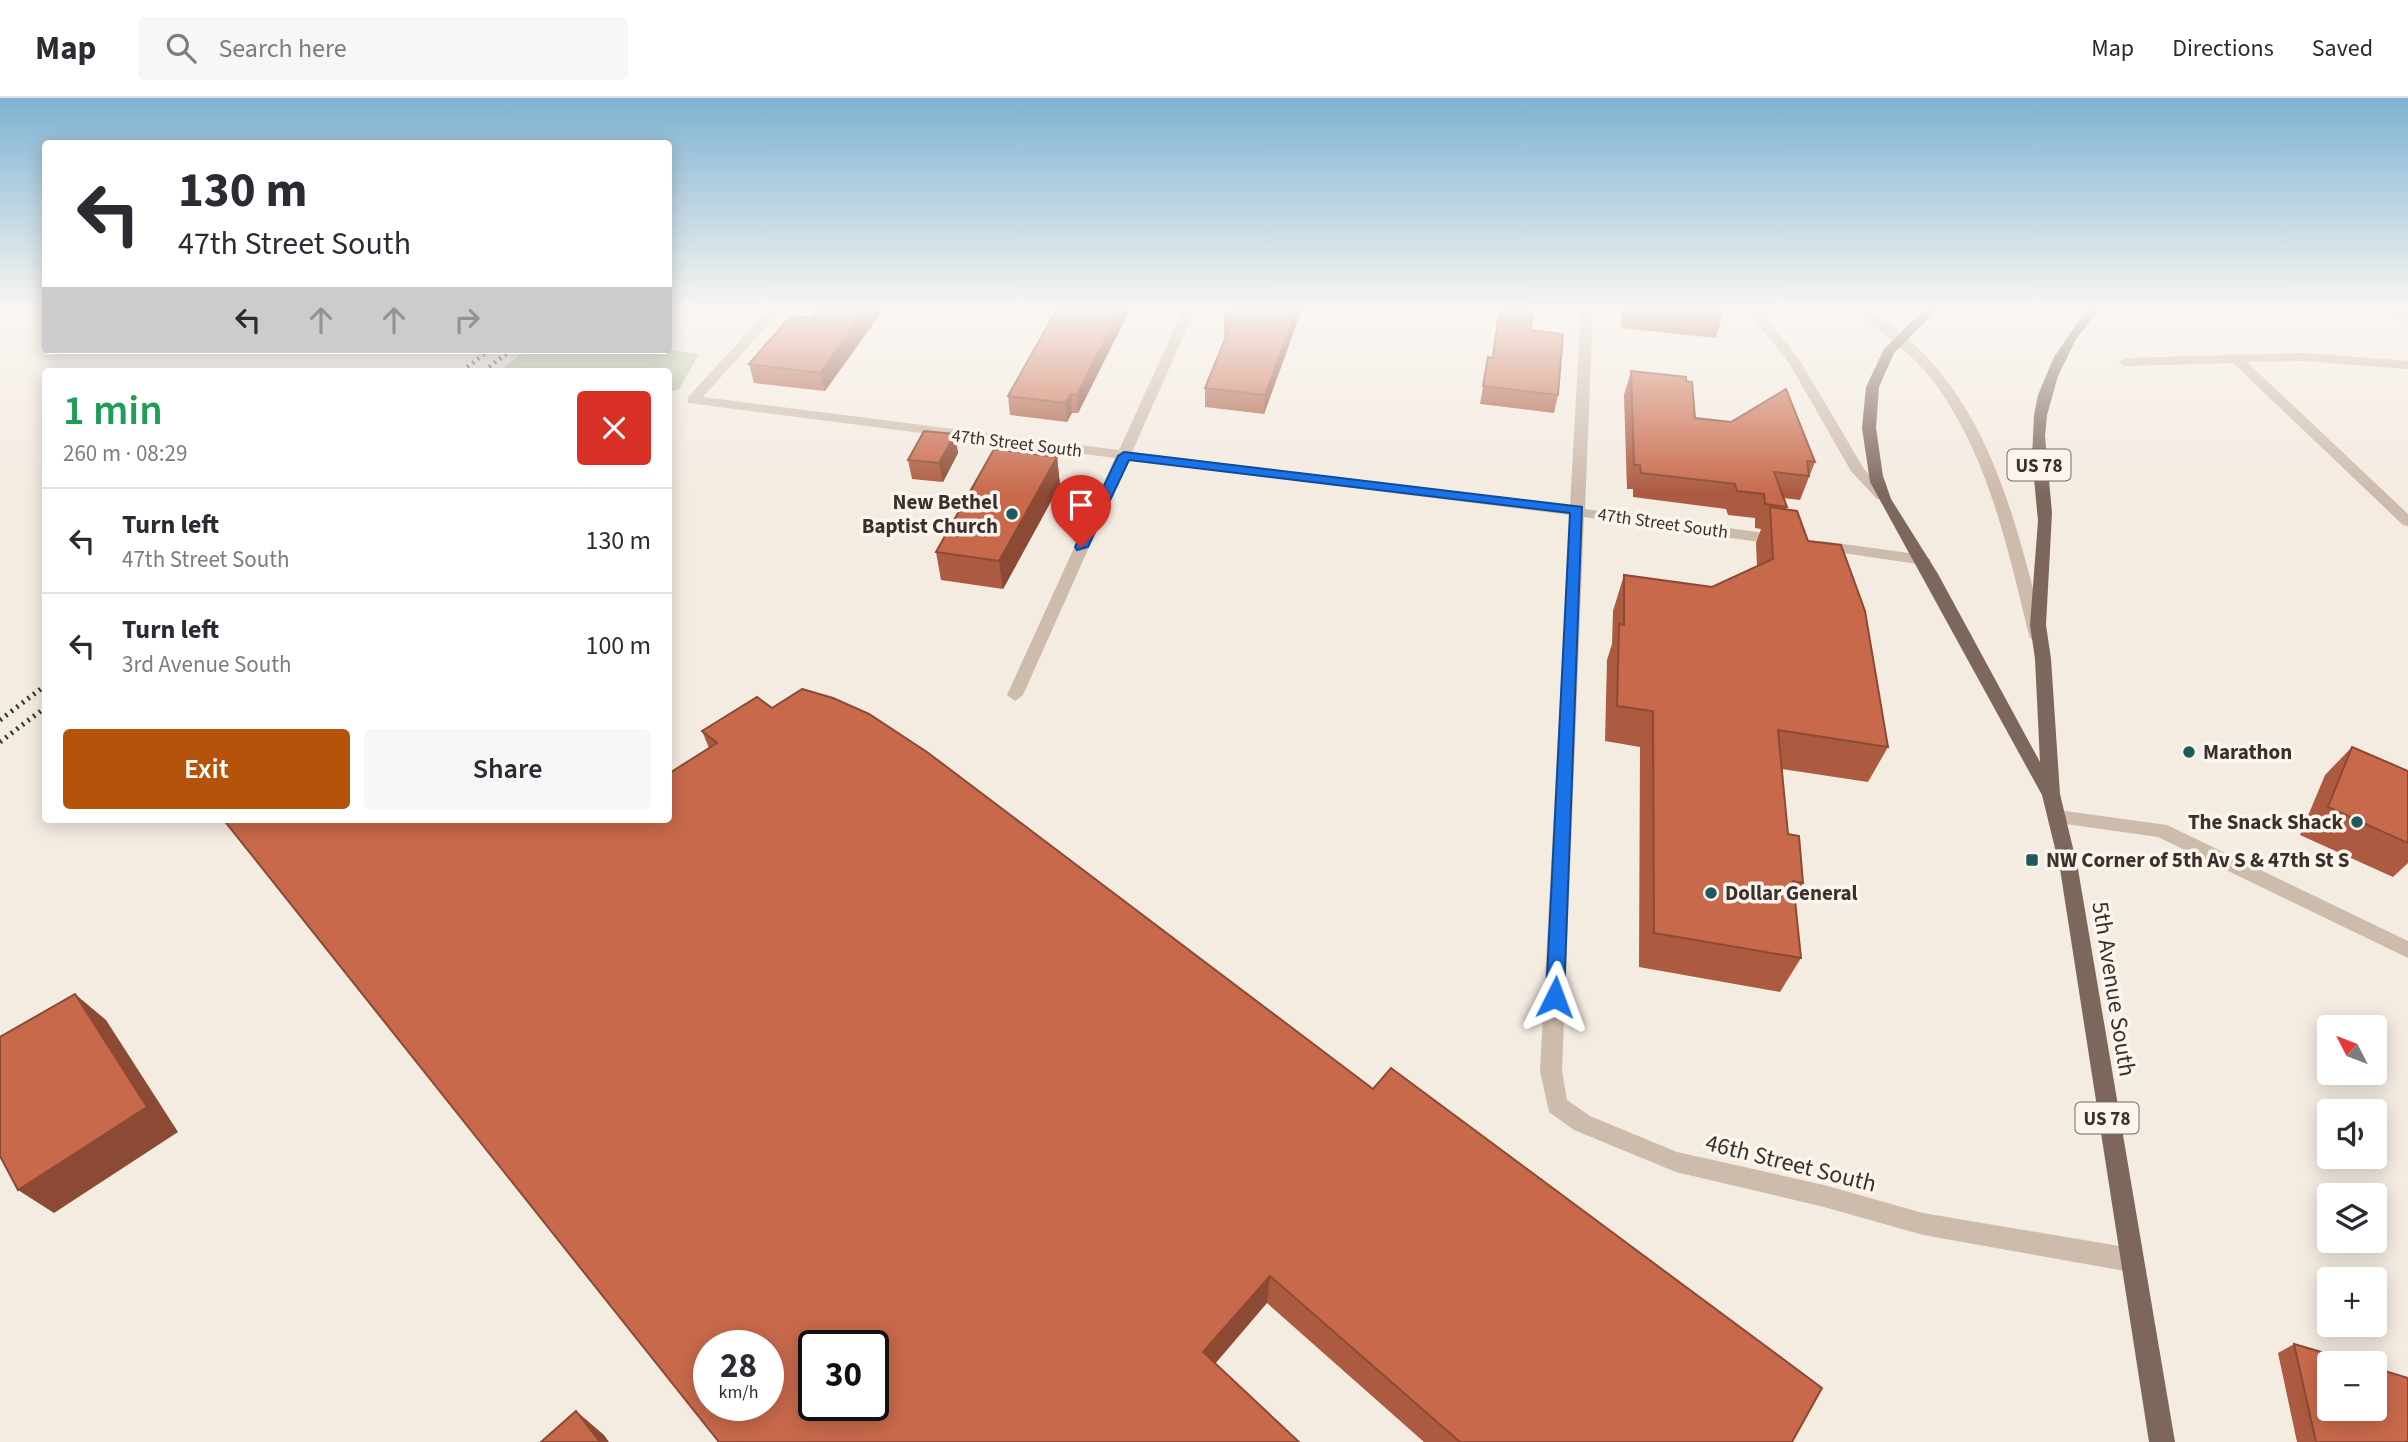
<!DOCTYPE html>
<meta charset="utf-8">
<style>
:root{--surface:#fff;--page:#f7f7f7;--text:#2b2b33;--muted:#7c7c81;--line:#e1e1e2;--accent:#b45309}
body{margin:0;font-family:"Source Sans 3",sans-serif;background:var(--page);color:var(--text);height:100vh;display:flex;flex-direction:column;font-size:26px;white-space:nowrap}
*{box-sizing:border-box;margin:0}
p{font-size:23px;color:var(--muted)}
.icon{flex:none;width:38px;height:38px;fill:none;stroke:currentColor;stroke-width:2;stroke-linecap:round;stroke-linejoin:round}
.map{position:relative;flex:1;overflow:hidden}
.side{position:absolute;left:42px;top:270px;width:630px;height:455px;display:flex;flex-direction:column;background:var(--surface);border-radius:7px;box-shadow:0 4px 18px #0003}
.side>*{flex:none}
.hud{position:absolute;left:42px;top:42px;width:630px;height:214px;border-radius:7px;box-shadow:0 4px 18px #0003;background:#fff;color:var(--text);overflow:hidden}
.needle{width:46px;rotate:312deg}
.controls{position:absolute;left:2317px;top:917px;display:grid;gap:14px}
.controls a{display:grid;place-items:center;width:70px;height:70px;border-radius:7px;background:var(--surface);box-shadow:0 4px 18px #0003;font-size:35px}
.speed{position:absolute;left:693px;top:1232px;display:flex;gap:14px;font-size:35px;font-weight:700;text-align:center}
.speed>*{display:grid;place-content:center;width:91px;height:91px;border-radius:50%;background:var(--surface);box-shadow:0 4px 18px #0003;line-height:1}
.speed small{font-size:18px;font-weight:400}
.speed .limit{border:4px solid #111;border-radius:10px;background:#fff;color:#111}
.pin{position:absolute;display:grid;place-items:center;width:60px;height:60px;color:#fff;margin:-72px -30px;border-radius:50% 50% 50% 0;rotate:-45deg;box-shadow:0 0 7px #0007}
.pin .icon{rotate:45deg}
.me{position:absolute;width:77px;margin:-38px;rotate:3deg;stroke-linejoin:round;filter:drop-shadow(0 0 5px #0008)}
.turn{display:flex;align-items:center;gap:24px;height:147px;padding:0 21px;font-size:32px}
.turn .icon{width:91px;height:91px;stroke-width:2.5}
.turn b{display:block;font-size:49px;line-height:60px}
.lanes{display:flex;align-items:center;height:66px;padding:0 21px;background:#0003;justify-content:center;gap:35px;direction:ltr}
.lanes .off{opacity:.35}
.round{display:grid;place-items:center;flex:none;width:74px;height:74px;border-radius:7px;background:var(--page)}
.headline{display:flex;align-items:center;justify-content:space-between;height:119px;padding:0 21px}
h1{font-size:42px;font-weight:600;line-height:52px;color:#1e9e55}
.primary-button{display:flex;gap:14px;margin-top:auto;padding:14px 21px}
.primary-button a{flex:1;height:80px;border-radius:7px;background:var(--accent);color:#fff;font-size:28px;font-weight:600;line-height:80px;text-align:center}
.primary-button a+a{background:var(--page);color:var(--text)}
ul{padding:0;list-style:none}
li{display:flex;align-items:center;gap:21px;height:105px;padding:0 21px;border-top:2px solid var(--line)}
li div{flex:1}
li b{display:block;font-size:26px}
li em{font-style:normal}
header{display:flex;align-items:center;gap:42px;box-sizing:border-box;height:98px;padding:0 35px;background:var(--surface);border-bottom:2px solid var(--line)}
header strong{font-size:33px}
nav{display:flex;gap:38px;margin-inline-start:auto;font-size:24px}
.search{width:490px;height:63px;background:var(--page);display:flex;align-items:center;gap:18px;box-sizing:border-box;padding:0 24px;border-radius:7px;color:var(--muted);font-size:26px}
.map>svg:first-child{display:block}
</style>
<header>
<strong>Map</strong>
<div class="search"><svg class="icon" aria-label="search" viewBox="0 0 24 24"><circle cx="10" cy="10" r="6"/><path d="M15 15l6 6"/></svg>Search here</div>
<nav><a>Map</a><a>Directions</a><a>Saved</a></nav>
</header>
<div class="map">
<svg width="2408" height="1344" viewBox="0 0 2408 1344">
<rect width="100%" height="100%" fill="#f4ebe1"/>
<polygon fill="#b8c4a0" points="668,251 699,256 679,291 669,294 668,273 499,273 526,252"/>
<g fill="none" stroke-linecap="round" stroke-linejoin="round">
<g fill="#cdbbac" fill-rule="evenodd">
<polygon points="772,208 785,208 703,299 1119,352 1185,208 1197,208 1132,354 1570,409 1581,208 1593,208 1585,411 1780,437 1787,442 1780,447 1584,419 1562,973 1567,1002 1590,1018 1677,1054 1824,1087 1923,1115 2131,1150 2139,1154 2143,1162 2139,1170 2131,1174 1923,1137 1824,1109 1676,1074 1574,1032 1549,1014 1540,973 1570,417 1128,362 1023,597 1015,603 1007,597 1115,360 688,305 688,299"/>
<polygon points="2383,208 2397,208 2408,216 2408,226"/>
<polygon points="2303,255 2408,263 2408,271 2303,263 2247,264 2408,416 2408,428 2403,427 2233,265 2125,268 2119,264 2125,260"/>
<polygon points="1821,443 1924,457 1931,462 1924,467 1816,451 1814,448"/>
<polygon points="2058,712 2167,727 2408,843 2408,860 2158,739 2052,724 2049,719 2052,714"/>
</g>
<g fill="#cdbbac" fill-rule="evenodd">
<polygon points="1743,208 1756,208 1799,261 1864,371 1887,395 1887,401 1877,401 1851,373 1789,265"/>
<path d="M1852 208C1871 208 1883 221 1898 233 1991 305 2017 430 2045 537L2043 541H2031L2029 537C2007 448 1988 355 1931 280 1908 251 1877 234 1852 208Z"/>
</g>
<polygon fill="#7d675c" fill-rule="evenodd" points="1927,208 1941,208 1894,255 1879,289 1876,330 1883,378 1891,401 1938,476 2040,664 2035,561 2030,527 2038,423 2032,359 2034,317 2038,297 2054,259 2089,208 2102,208 2076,241 2058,278 2047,317 2045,338 2052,415 2046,527 2051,561 2060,696 2078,771 2175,1344 2149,1344 2060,771 2042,697 1870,384 1862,330 1866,289 1884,251"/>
<g stroke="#3b302b" stroke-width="4.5" stroke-dasharray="2 4.5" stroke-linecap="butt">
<polyline points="462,273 490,252"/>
<polyline points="484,273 511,252"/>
</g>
<g stroke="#3b302b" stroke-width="5" stroke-dasharray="2 5" stroke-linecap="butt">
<polyline points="0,622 46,587"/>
<polyline points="0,644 46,609"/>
</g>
</g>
<g fill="#ac5a40">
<polygon points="822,208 882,208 883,212 825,293 754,285 749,266 812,220"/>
<polygon points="1059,208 1132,208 1078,315 1072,315 1067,324 1010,317 1008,298"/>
<polygon points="1303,208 1264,316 1205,309 1205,290 1226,239 1224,239 1224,221"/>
<polygon points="1499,208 1532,208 1531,232 1558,297 1554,315 1480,306 1488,259 1492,260"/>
<polygon points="1621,208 1720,208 1721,222 1716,240 1621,230"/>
<polygon points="1631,273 1695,320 1815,364 1800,402 1783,400 1787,409 1786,411 1888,649 1868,684 1782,671 1788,736 1803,785 1795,800 1801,860 1780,894 1639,869 1640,649 1605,643 1607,562 1612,546 1613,513 1624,477 1712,489 1757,468 1756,445 1761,431 1755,430 1755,420 1728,417 1726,411 1633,399 1633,391 1627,391 1624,297"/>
<polygon points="955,336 958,355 943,384 912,381 908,362"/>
<polygon points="1057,359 1060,387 1003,491 941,482 936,454"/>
<polygon points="772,610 1792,1344 1424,1344 1267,1205 668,721 709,650 702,633"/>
<polygon points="2352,649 2408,673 2408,765 2393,779 2300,737 2325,677"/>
<polygon points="2294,1246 2408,1344 2297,1344 2278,1255"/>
</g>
<g fill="#8c4a34">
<polygon points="869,208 882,208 883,212 825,293 820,275"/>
<polygon points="1122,208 1132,208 1078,315 1077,297"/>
<polygon points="1298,208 1303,208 1264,316 1265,297"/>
<polygon points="1071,296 1072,315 1067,324 1065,305"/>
<polygon points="955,336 958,355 943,384 939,365"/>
<polygon points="1057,359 1060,387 1003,491 999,463"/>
<polygon points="75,896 106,922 178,1034 54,1115 18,1092"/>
<polygon points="1270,1178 1267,1205 1203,1280 1203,1254"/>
<polygon points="576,1313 604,1337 609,1344 600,1344"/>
</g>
<g fill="#c8694b" stroke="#8c4a34" stroke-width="2" fill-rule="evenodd">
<polygon points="822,208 869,208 820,275 749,266 791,218 812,220"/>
<polygon points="1059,208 1122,208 1077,297 1071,296 1065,305 1008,298"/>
<polygon points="1230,208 1298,208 1265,297 1205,290 1233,222 1224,221"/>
<polygon points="1500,208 1532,208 1531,232 1563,236 1558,297 1483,288 1488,259 1493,260"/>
<polygon points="1625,208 1720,208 1721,222 1625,212"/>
<polygon points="1631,273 1686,279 1686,283 1692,284 1695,320 1731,324 1786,291 1815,364 1807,363 1809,378 1774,374 1787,409 1765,406 1764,396 1737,393 1735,386 1641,375 1640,367 1634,367"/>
<polygon points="924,333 955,336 939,365 908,362"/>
<polygon points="994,351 1057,359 999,463 936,454"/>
<polygon points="1770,409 1797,413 1808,443 1841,447 1865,513 1888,649 1778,632 1788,736 1799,738 1803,785 1793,783 1801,860 1654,835 1653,613 1617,608 1619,526 1624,527 1624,477 1712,489 1773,461"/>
<path d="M802 591 833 600 869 616 927 654 1373 991 1391 970 1822 1290 1792 1344H1460L1270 1178 1203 1254 1299 1344H719L223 721H668V676L717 645 702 633 757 599 772 610ZM709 1248H768V1307H709ZM814 1248H873V1307H814Z"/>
<polygon points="2352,649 2408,673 2408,745 2328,709"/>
<polygon points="75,896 147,1009 18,1092 0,1058 0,939"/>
<polygon points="2294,1246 2359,1265 2329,1265 2329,1311 2375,1311 2375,1270 2408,1280 2408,1344 2316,1344"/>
<polygon points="576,1313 600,1344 541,1344"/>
</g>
<linearGradient id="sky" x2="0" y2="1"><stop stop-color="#7eb2d2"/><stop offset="0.53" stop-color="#faf6f2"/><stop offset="1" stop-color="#faf6f2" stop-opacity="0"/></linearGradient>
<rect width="2408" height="396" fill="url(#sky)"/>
<polygon fill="#1a73e8" stroke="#114b97" stroke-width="2" points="1124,354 1582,409 1564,899 1562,905 1549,905 1546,899 1570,415 1129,362 1088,449 1077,452 1075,449 1118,358"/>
<g fill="#1f5a5e" stroke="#fbf5ee" stroke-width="2.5">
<circle cx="1012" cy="416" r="7"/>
<circle cx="2189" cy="654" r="7"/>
<circle cx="2357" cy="724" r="7"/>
<rect x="2025" y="755" width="14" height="14" rx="3.5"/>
<circle cx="1711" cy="795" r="7"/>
</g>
<g text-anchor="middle" stroke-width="7" stroke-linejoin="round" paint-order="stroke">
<g font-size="18" fill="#3b302b" stroke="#fbf5ee">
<text transform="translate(1017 345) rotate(7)" y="6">47th Street South</text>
<text transform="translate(1663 425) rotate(8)" y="6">47th Street South</text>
</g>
<g fill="#fbf5ee" stroke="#756b66" stroke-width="2">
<rect x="2007.5" y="351.5" width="63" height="31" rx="5"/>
<rect x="2075.5" y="1004.5" width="63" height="31" rx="5"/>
</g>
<g font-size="19" font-weight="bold" fill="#3b302b">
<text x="2039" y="374">US 78</text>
<text x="2107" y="1027">US 78</text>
</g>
<g font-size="21" font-weight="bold" fill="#3b302b" stroke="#fbf5ee" text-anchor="start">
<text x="998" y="411" text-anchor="end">New Bethel<tspan x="998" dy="24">Baptist Church</tspan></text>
<text x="2203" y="661">Marathon</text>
<text x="2343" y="731" text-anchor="end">The Snack Shack</text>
<text x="2046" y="769">NW Corner of 5th Av S &amp; 47th St S</text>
<text x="1725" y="802">Dollar General</text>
</g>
<g font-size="24" fill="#3b302b" stroke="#fbf5ee">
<text transform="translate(2114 891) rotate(81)" y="8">5th Avenue South</text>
<text transform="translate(1791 1065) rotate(14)" y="8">46th Street South</text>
</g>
</g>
</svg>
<div class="controls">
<a><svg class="needle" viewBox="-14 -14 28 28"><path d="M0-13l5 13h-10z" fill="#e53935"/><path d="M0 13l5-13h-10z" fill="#7c7c81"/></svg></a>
<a><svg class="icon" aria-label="sound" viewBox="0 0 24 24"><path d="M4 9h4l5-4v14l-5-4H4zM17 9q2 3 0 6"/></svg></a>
<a><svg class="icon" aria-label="layers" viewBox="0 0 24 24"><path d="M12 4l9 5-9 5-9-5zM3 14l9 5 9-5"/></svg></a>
<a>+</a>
<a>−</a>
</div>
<div class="speed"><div>28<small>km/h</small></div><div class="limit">30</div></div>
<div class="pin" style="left:1081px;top:449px;background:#d93025"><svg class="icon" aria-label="arrive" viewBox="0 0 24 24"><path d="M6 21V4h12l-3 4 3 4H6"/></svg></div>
<svg class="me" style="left:1555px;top:899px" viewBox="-20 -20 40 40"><path d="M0-17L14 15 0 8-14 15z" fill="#1a73e8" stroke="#fff" stroke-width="4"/></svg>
<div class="hud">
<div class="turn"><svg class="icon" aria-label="left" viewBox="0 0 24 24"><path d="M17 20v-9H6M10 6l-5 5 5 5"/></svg><div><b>130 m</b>47th Street South</div></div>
<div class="lanes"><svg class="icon" aria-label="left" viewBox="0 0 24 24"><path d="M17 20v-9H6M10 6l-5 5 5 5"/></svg><svg class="icon off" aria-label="ahead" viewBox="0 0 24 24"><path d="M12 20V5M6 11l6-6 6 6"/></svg><svg class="icon off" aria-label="ahead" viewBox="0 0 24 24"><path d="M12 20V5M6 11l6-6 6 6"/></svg><svg class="icon off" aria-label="right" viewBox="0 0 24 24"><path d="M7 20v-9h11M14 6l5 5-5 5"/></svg></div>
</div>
<section class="side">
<div class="headline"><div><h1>1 min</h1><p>260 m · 08:29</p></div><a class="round" style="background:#d93025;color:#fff"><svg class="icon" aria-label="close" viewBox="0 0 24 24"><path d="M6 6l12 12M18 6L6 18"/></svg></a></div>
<ul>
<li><svg class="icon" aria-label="left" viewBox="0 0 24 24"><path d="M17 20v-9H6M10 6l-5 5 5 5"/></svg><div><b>Turn left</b><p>47th Street South</p></div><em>130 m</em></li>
<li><svg class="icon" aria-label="left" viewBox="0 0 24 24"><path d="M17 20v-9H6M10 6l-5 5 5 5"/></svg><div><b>Turn left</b><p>3rd Avenue South</p></div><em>100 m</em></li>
</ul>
<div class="primary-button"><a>Exit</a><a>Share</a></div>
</section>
</div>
